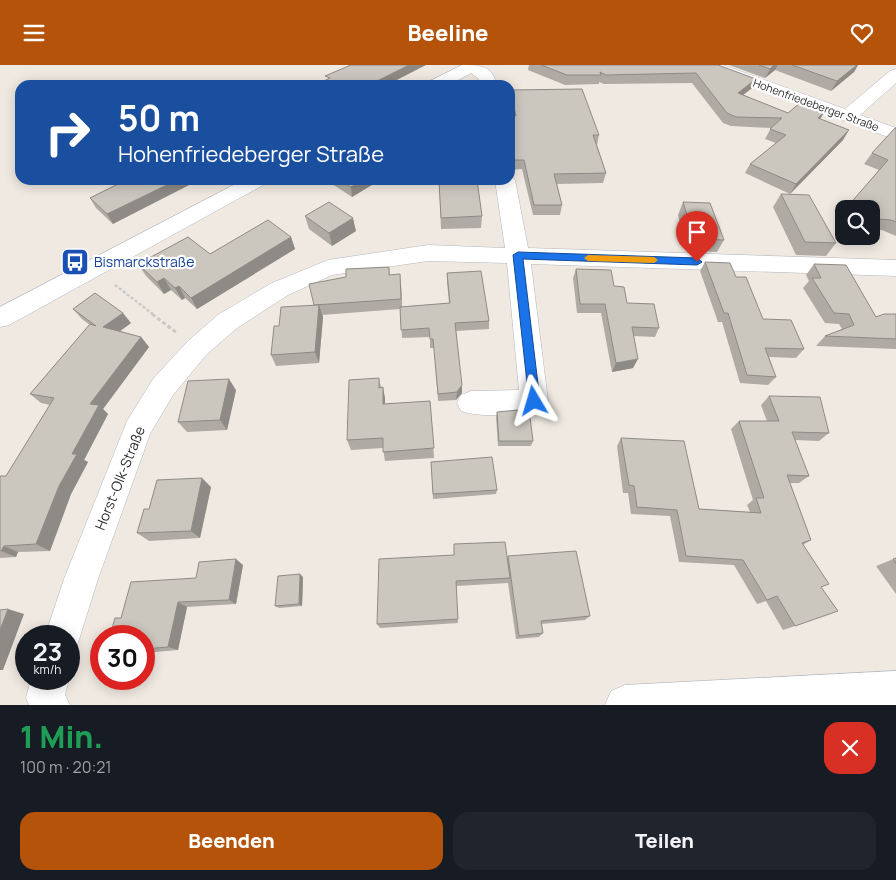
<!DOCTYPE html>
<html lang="de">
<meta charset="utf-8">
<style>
:root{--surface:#171b24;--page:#20242c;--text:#f1f3f6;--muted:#9ea1a6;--accent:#b45309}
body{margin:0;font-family:Manrope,sans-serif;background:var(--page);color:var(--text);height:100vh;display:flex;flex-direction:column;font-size:19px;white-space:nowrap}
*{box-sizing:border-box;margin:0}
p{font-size:16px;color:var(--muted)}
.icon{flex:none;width:28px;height:28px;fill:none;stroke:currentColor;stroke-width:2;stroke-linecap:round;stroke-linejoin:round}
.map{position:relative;height:640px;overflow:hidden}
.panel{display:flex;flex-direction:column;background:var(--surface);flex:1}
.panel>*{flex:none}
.top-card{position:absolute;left:15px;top:15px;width:500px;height:105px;border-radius:15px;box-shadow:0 2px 12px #0003;background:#1a4fa0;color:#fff;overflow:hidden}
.tools{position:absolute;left:835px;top:135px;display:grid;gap:10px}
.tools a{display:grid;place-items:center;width:45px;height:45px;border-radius:10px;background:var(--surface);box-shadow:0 2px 12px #0003;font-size:25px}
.speed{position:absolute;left:15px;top:560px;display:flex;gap:10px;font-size:25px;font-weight:700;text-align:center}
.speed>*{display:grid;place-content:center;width:65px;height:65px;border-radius:50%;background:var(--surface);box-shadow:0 2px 12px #0003;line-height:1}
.speed small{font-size:12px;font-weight:400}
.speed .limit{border:8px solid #d22;background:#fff;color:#111}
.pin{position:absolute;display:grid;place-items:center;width:42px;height:42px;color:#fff;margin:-51px -21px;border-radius:50% 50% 50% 0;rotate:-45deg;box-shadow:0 0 5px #0007}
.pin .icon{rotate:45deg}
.me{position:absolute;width:55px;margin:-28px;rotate:353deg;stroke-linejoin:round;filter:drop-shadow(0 0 4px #0008)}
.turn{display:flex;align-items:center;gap:18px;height:105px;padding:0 20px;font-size:22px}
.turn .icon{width:65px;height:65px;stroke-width:2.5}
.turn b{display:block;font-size:35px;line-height:42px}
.round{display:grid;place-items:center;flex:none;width:52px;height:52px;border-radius:15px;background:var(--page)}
.head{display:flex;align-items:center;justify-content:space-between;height:85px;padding:0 20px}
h1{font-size:30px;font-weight:800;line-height:38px;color:#1e9e55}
.button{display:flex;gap:10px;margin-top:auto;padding:10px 20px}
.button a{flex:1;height:58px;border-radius:15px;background:var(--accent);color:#fff;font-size:20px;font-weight:800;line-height:58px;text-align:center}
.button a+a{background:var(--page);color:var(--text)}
header{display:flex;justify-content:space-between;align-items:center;height:65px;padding:0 20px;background:var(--accent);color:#fff;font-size:22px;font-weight:800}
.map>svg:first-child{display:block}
</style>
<header><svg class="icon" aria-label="menu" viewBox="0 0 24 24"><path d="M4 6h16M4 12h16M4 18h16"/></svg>Beeline<svg class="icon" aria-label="heart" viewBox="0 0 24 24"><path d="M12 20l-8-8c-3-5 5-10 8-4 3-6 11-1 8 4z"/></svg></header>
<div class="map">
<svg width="896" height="640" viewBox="0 0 896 640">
<rect width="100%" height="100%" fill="#efe9e1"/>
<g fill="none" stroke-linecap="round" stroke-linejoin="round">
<g stroke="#b4b7c1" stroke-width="1">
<g id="minor">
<path d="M462 0C478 0 494 0 496 20H480L479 14 471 8 449 20H428L430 16Z"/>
<polygon points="700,0 723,0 845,44 890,6 896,4 896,18 860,50 896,63 896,75 702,3"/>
<path d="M510 110 515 115 528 183 896 195V211L531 199 548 336 544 344C525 351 480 353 461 346L457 338 461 330 471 326 519 325 507 198 428 196 332 210 288 230 237 263 206 290 173 330 150 369 98 514 76 584 69 587V571H45L64 514 127 356 153 314 188 276 219 249 272 218 328 195 428 180 505 183 495 115H510Z"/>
<polygon points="243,115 268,115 265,119 9,260 0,262 0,242"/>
<polygon points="896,606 896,640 605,640 611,626 625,620"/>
<polygon points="69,613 69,614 65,630 70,640 29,640 26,633 31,614"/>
</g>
</g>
<polyline stroke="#c9c9c9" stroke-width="2.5" stroke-dasharray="3 2" stroke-linecap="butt" points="115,220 154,250"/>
<polyline stroke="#c9c9c9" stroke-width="3" stroke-dasharray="4 2.5" stroke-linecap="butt" points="152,249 177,268"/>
<use href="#minor" fill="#fff" fill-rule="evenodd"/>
</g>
<g fill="#afaba4">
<polygon points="529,0 718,0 756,14 752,23 743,30 788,48 820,54 843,75 790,129 745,108 750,99 776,78 765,74 771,63 731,61 723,58 692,18 604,19 599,17 599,19 565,20 528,5"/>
<polygon points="729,0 858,0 854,7 831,26 775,5 765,13"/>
<polygon points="510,25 599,70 597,80 606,108 603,118 557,119 562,140 560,150 533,150 522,104 510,105 510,48 512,50 510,37"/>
<polygon points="896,63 896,171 882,165 871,165 871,144 846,144 879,105 864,99 872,88"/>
<polygon points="126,115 113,159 96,143 90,133"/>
<polygon points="326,115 380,115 352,132"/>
<polygon points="439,116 482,151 481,163 441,164"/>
<polygon points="781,129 836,178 826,191 796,190 773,142"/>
<polygon points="683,137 724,175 717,187 692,186 690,179 686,179 678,150"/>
<polygon points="844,147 844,154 840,152"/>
<polygon points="305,151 356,166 332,181 309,164"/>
<polygon points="291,172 295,184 197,244 185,233 182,235 171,225 164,229 146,211 138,199 210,189"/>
<polygon points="705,197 736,212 763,254 804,284 796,293 769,292 776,312 768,320 740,318 722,257 718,257 700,206"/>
<polygon points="814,199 876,252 896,249 896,284 816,281 825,271 842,264 839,259 825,258 803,223 809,216 806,210"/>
<polygon points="389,202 390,210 401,220 402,242 449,238 447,217 447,208 489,256 489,264 456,266 462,328 456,335 438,336 434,283 430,283 430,272 402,273 400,244 322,250 323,252 319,298 276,301 271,290 279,261 314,241 346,212"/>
<polygon points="576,204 614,221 627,238 659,263 655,272 633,271 633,303 612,307 601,248 577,248 573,213"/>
<polygon points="73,244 131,258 120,266 141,272 149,282 103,344 108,349 84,395 88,397 71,429 50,486 18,487 16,492 0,493 0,411 6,411 50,340 41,338 30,329 90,260 82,254"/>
<polygon points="379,313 381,322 385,333 385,339 430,336 434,393 385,396 383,383 351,385 347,375"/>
<polygon points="236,325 227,365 187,367 178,357"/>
<polygon points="769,331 829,368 819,376 795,375 809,411 799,418 790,418 811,475 803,480 822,522 795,561 783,565 766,536 757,539 734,500 679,497 670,451 631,449 628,428 623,428 617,381 621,373 699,444 750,447 747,440 753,435 731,364 739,356 767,356 761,340"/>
<polygon points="497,347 533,376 531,381 498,381 496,352"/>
<polygon points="431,397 497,425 496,429 433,434"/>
<polygon points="211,422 200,473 149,476 137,468 149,444"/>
<polygon points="454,479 507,493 590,551 585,555 541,559 543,568 539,572 516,574 508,518 456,521 458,558 380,563 377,559 454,490"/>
<polygon points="896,493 896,529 876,501"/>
<polygon points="243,500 236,539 187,542 178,585 144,588 144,571 121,553"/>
<polygon points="303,512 302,541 279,543 275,541"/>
</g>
<g fill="#8e8b86">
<polygon points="409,0 426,0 387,20 369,20"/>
<polygon points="774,0 778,0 775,5 765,13 770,4"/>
<polygon points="857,0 858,0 854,7 831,26 837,16"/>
<polygon points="756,14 752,23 733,38 738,28"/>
<polygon points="825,46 819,56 818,53"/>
<polygon points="849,65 843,75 790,129 796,119"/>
<polygon points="177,115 199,115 113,159 107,149"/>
<polygon points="363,115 380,115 352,132 351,122"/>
<polygon points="353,153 356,166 332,181 329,168"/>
<polygon points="291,172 295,184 197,244 191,233"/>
<polygon points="400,209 401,220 402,244 401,234"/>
<polygon points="164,213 171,225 164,229 157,217"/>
<polygon points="179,221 185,233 182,235 175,223"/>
<polygon points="319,240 323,252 319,298 315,287"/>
<polygon points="123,248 131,258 112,272 103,262"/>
<polygon points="141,272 149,282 103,344 108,349 84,395 88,397 71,429 50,486 36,479 72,389 90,339"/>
<polygon points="638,294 633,303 612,307 616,298"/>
<polygon points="229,314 236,325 227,365 220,355"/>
<polygon points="462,320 462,328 456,335 457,327"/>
<polygon points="383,322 385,333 385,350 383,339"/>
<polygon points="202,413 211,422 200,473 191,466"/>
<polygon points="4,481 18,487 16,492 1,486"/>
<polygon points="236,494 243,500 236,539 229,535"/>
<polygon points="300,509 303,512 302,541 299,539"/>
<polygon points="178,537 187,542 178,585 168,582"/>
<polygon points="8,544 24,549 3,605 0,605 0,565"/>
</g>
<g fill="#cbc7bf" stroke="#8e8b86">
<polygon points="351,0 409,0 369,20 316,20 330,13 325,11"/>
<polygon points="541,0 718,0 756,14 738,28 788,48 801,37 825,46 818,53 849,65 796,119 750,99 786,70 770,64 782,53 736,52 727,48 696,8 606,10 600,7 601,10 567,10"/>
<polygon points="759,0 774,0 770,4"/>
<polygon points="792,0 857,0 837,16"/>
<polygon points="582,24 599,70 593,70 606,108 554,109 562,140 534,140 524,95 510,95 510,48 516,51 510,25"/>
<polygon points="895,63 896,63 896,157 891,155 877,154 871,152 871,144 854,144 848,141 888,95 872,88"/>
<polygon points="126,115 177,115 107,149 90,133"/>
<polygon points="340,115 363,115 351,122"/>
<polygon points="477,115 482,151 441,153 439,116"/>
<polygon points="781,129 809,130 836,178 805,177"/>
<polygon points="329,137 353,153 329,168 305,151"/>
<polygon points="683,137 710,138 724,175 699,174 696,166 692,166"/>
<polygon points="268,155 291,172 191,233 179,221 175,223 164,213 157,217 138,199 188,172 210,189"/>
<polygon points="705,197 730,198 736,212 746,212 763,254 791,255 804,284 765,283 776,312 747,310 728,248 724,248"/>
<polygon points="814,199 846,200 876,252 884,249 896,249 896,274 825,271 854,260 849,249 834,248 812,213 821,213"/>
<polygon points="389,202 389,210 400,209 401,234 314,240 309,219 346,212 346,204"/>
<polygon points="576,204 611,205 614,221 624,222 627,238 654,239 659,263 632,262 638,294 616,298 605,239 580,239"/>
<polygon points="481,206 489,256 455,258 462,320 457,327 438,329 433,274 430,274 429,263 401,265 400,242 450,238 447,208"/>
<polygon points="95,228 123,248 103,262 141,272 90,339 99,340 72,389 77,389 59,421 36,479 4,481 1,486 0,486 0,411 6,411 54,333 30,329 90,259 96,261 73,244"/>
<polygon points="319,240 315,287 271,290 274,261 279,261 281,242"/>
<polygon points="379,313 379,323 383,322 383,339 430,336 434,383 383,387 383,373 347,375 349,315"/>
<polygon points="229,314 220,355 178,357 188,316"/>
<polygon points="769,331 820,332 829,368 792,367 809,411 787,410 811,475 802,478 829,519 821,522 838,546 795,561 777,531 767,535 743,495 686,491 677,445 637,442 634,421 629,420 621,373 684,376 699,444 761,448 756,433 764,433 739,356 779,356"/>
<polygon points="529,344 533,376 499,376 497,347"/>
<polygon points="492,392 497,425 433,429 431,397"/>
<polygon points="202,413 191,466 137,468 144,444 149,444 157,415"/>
<polygon points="505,477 510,513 456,516 458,554 377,559 379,494 454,490 454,479"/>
<polygon points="576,486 590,551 541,556 543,568 519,571 508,491"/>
<polygon points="896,493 896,499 893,494"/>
<polygon points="236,494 229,535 178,537 168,582 144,584 144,571 110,571 115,553 121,553 131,517 196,513 199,497"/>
<polygon points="300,509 299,539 275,541 278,511"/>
<polygon points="8,544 0,565 0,545"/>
</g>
<polygon fill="#1a73e8" stroke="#114b97" points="518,187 697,193 702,197 697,200 523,194 540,336 539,340 530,340 529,336 513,190"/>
<polygon fill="#f59e0b" points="588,190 654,192 658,195 654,198 588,196 584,193"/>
<defs>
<g id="bus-square" transform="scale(1.4375)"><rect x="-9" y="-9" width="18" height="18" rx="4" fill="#1a4fb4" stroke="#fff"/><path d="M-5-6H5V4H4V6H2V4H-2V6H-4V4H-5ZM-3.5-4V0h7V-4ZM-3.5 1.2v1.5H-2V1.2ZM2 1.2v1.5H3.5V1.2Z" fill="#fff"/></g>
</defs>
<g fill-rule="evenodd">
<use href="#bus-square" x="75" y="197"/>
</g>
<g text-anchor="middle" stroke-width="4.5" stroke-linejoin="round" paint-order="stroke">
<g font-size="11" fill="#2e2e2e" stroke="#fff">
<text transform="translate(816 40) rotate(20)" y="4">Hohenfriedeberger Straße</text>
</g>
<g font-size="14" fill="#164399" stroke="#fff" text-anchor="start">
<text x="94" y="202">Bismarckstraße</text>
</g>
<g font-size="14" fill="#2e2e2e" stroke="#fff">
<text transform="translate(120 413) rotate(-68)" y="5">Horst-Olk-Straße</text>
</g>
</g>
</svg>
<div class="tools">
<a><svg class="icon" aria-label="search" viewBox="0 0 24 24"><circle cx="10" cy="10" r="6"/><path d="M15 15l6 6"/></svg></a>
</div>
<div class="speed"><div>23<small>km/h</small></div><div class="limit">30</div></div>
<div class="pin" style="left:697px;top:197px;background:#d93025"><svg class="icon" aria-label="arrive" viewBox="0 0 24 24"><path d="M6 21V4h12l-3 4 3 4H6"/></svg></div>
<svg class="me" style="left:534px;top:336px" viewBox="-20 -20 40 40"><path d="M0-17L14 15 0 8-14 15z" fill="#1a73e8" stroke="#fff" stroke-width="4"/></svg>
<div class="top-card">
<div class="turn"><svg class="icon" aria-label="right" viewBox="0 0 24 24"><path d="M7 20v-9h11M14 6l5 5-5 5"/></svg><div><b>50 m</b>Hohenfriedeberger Straße</div></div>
</div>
</div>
<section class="panel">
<div class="head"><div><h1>1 Min.</h1><p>100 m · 20:21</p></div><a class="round" style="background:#d93025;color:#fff"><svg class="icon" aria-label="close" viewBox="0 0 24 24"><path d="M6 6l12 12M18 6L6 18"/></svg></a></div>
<div class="button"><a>Beenden</a><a>Teilen</a></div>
</section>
